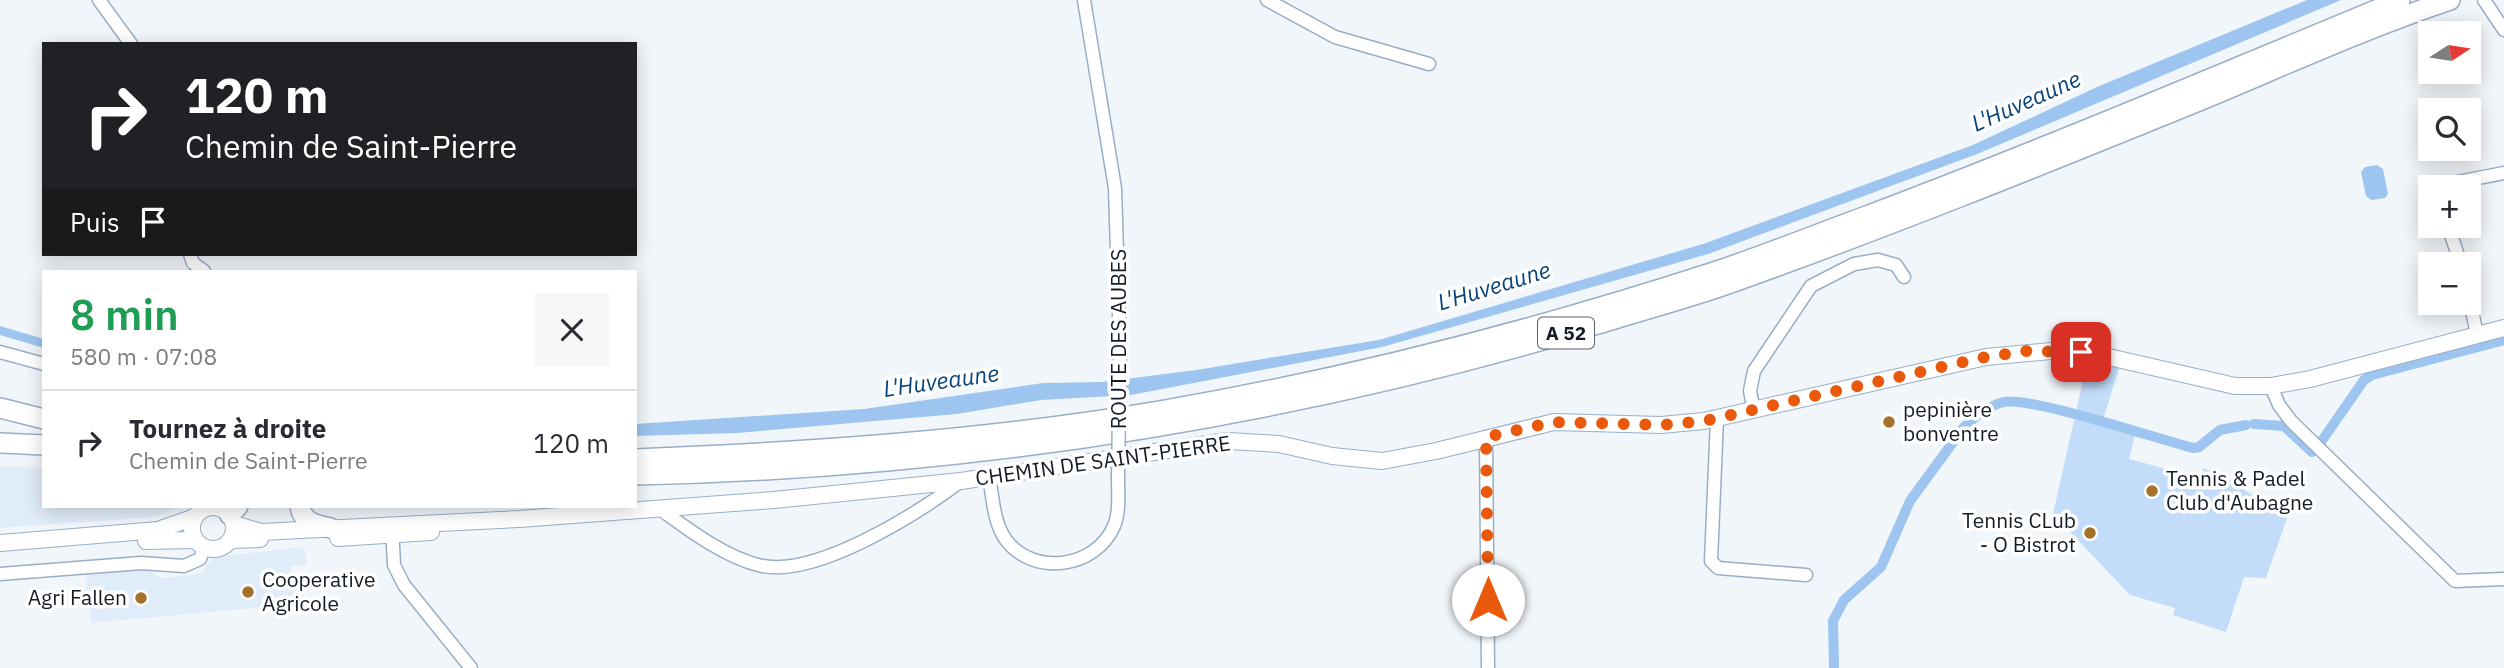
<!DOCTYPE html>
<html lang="fr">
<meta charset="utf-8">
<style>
:root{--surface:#fff;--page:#f7f7f7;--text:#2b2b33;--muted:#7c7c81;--line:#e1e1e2}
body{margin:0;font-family:"IBM Plex Sans",sans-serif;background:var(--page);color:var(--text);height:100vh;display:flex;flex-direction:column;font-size:26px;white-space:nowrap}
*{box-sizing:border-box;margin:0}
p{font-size:23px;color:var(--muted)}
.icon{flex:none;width:38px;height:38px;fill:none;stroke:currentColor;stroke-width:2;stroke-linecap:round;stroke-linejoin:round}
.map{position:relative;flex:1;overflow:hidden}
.side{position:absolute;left:42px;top:270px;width:595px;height:238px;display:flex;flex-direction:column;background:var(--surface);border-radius:0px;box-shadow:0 4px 18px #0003}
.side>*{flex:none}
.guide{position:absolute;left:42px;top:42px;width:595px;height:214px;border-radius:0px;box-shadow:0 4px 18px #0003;background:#202124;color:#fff;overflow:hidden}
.needle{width:46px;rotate:78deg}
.buttons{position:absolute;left:2418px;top:21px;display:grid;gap:14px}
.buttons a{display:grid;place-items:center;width:63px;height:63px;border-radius:0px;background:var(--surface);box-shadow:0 4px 18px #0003;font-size:35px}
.pin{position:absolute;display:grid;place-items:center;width:60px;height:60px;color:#fff;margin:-30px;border-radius:14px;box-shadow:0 4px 10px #0006}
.me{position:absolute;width:77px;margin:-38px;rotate:0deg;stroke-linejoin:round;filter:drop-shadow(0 0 5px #0008)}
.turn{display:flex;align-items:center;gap:24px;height:147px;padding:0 28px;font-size:32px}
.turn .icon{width:91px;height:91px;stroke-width:2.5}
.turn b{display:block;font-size:49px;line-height:60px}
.then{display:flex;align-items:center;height:66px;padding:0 28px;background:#0003;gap:14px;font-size:26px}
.round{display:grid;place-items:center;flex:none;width:74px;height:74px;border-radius:0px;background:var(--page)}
.summary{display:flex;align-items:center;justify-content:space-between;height:119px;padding:0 28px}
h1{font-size:42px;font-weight:600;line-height:52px;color:#1e9e55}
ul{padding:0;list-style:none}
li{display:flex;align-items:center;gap:21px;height:105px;padding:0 28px;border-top:2px solid var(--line)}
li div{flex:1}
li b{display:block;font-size:26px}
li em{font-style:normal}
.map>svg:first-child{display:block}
</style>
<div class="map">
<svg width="2504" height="668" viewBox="0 0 2504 668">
<rect width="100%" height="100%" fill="#f1f6fb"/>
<g fill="#e1ecf9">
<polygon points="0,466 44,468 44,506 180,506 156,517 0,528"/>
<polygon points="304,547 307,564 291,566 295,604 91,623 86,592 87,573 146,569 162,578 200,574 214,557"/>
</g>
<polygon fill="#c2dcf9" points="2088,358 2119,368 2103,420 2136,431 2129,459 2200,478 2203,468 2228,479 2263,502 2291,507 2266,578 2244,577 2226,632 2173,615 2175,608 2130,595 2053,514"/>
<g fill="#9dc5f0">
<polygon points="2307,0 2341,0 1977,154 1708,254 1382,347 1131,395 1041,400 957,414 737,433 635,436 635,424 864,409 1043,383 1102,382 1196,370 1379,340 1706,243 1973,145 2097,87"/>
<polygon points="2377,165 2383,169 2388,194 2385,198 2371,200 2366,196 2361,172 2365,167"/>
<polygon points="0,326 44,339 44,348 0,335"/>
</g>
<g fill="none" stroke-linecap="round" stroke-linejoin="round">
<g stroke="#9dc5f0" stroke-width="10">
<polyline points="2254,424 2284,426 2312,452"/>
<path d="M1963 428C1975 417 1987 406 2004 402 2029 396 2158 439 2193 448L2199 447 2220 430 2246 425"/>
<polyline points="2321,442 2364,380 2372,375 2504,340"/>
<polyline points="1834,668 1833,621 1844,600 1881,567 1910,501 1959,434"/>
</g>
<g stroke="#99aec6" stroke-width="15">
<g id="minor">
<polyline points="99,0 131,44"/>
<polyline points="1084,0 1115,188 1120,348"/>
<polyline points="1267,0 1335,37 1429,64"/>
<polyline points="2484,0 2504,30"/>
<polyline points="2446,187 2452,183 2504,173"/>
<polyline points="2448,226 2461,264"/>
<polyline points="190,254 193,263 204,271"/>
<polyline points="2469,296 2477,335"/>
<polyline points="0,352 44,364"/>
<polyline points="2271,386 2279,405 2291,421 2455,581 2504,579"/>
<polyline points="1754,411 1750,391 1754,371 1811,286 1854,264 1878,260 1896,265 1904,277"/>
<polyline points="1717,419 1711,561 1718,568 1806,575"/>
<polyline points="1486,437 1488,668"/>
<path d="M989 477C993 497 993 522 1006 540 1034 577 1096 568 1114 526 1120 512 1118 493 1118 478"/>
<path d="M660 509C688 529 723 556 758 565 813 580 917 514 961 481"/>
<polyline points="392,526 394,565 404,585 471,668"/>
<polyline points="0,574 141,563 184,566 200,559 204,548"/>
</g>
</g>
<g stroke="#99aec6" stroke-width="18">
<g id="major">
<circle cx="213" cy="528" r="21"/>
<polyline points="234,524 261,532 519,519 774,500 961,481 1228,441 1279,444 1332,456 1382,461 1436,451 1554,422 1661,425 1704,421 1986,357 2062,350 2100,355 2235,386 2271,386 2310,379 2504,328"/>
<polyline points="338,538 431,532"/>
<polyline points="231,540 260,539"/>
<polyline points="146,541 195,540"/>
<polyline points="0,543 158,530 195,517"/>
</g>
</g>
<g stroke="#99aec6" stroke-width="22">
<g id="highway">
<polyline points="0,408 44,419"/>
<polyline points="0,443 44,445"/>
<path d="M635 459C810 452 986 440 1159 411 1347 379 1532 331 1714 272 1763 256 1812 236 1861 218 2042 150 2221 74 2400 0"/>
<path d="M635 475C962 468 1285 418 1598 324 1640 311 1684 299 1725 285 1883 229 2039 166 2194 103 2279 68 2363 29 2450 0"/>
<path d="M300 506C302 523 317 525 331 528"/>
<polyline points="230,515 238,506"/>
</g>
</g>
<use href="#minor" stroke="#fff" stroke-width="12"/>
<use href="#major" stroke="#fff" stroke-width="16"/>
<use href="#highway" stroke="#fff" stroke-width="19"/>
<g stroke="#99aec6" stroke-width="15" stroke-linecap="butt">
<polyline id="minor-bridge" points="1118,478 1120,348"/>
</g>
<use href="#minor-bridge" stroke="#fff" stroke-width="12"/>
</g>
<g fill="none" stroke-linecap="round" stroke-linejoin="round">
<polyline stroke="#ea580c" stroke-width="12" stroke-dasharray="0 21.6" points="1488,600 1486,437 1554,422 1661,425 1704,421 1986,357 2026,351 2081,352"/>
</g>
<g fill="#a57029" stroke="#fff" stroke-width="2.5">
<circle cx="1889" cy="422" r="7"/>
<circle cx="2152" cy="491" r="7"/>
<circle cx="2090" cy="533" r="7"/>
<circle cx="248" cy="592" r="7"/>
<circle cx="141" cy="598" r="7"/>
</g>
<g text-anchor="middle" stroke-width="7" stroke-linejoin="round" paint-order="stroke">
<rect fill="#fff" stroke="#5a6066" stroke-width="2" x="1538" y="317.5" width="56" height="31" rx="5"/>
<g font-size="19" font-weight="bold" fill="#141c25">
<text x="1566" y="340">A 52</text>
</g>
<g font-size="21" fill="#141c25" stroke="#fff">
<text transform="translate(1119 339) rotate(-90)" y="7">ROUTE DES AUBES</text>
<text transform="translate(1103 461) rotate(-8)" y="7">CHEMIN DE SAINT-PIERRE</text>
</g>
<g font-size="21" fill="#141c25" stroke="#fff" text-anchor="start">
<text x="1903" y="417">pepinière<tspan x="1903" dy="24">bonventre</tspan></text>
<text x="2166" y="486">Tennis &amp; Padel<tspan x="2166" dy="24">Club d'Aubagne</tspan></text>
<text x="2076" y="528" text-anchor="end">Tennis CLub<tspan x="2076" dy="24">- O Bistrot</tspan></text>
<text x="262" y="587">Cooperative<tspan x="262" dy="24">Agricole</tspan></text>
<text x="127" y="605" text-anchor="end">Agri Fallen</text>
</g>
<g font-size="23" font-style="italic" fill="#09457a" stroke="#fff">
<text transform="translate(2026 101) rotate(-24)" y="8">L'Huveaune</text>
<text transform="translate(1494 286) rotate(-17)" y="8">L'Huveaune</text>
<text transform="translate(941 381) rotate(-8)" y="8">L'Huveaune</text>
</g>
</g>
</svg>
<div class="buttons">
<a><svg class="needle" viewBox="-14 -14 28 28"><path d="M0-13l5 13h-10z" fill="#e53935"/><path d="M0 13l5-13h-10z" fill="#7c7c81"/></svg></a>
<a><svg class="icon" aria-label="search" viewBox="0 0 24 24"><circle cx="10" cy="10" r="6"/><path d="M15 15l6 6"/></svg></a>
<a>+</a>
<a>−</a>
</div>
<div class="pin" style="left:2081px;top:352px;background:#d93025"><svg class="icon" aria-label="arrive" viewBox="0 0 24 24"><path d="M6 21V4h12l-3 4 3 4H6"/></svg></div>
<svg class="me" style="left:1488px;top:600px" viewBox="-20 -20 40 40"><circle r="19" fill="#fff"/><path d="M0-13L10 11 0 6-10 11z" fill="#ea580c"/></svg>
<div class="guide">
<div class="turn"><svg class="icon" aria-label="right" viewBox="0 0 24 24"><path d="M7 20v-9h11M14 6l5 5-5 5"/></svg><div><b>120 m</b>Chemin de Saint-Pierre</div></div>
<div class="then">Puis<svg class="icon" aria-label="arrive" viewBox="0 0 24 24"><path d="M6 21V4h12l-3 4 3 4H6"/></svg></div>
</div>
<section class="side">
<div class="summary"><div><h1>8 min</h1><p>580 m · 07:08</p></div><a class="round"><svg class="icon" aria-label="close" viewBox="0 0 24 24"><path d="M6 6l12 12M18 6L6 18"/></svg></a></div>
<ul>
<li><svg class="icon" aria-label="right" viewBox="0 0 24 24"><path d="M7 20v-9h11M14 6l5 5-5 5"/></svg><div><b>Tournez à droite</b><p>Chemin de Saint-Pierre</p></div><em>120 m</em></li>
</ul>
</section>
</div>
